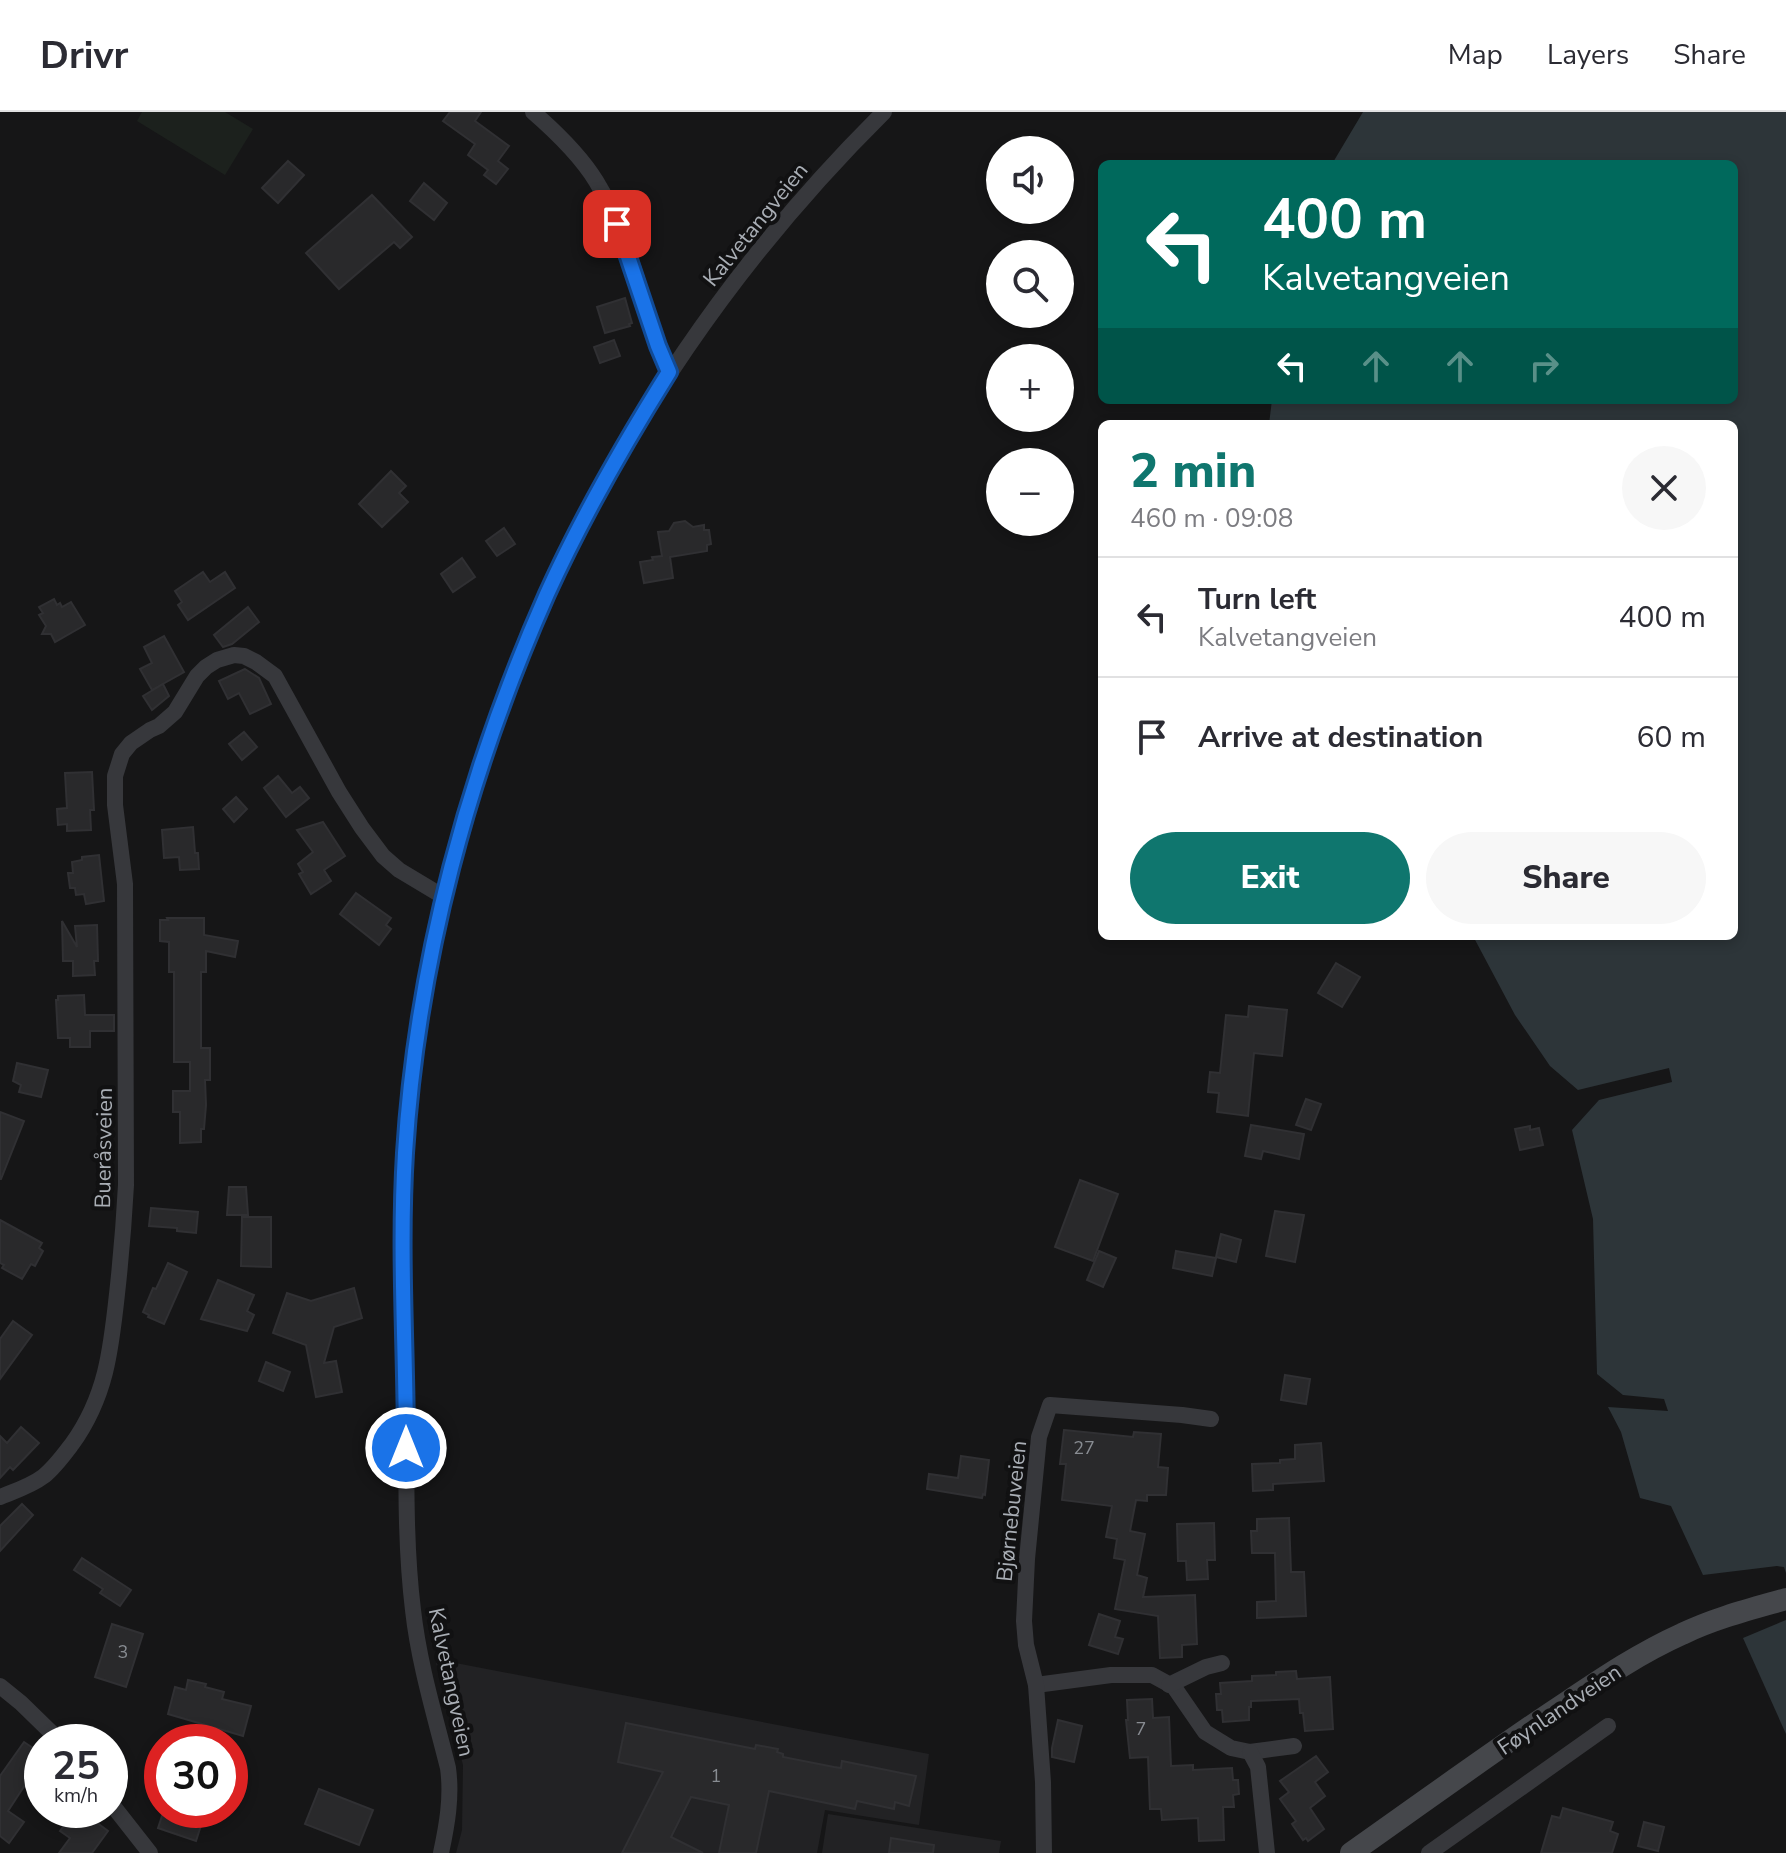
<!DOCTYPE html>
<meta charset="utf-8">
<style>
:root{--surface:#fff;--page:#f7f7f7;--text:#2b2b33;--muted:#7c7c81;--line:#e1e1e2;--accent:#0f766e}
body{margin:0;font-family:"Nunito Sans",sans-serif;background:var(--page);color:var(--text);height:100vh;display:flex;flex-direction:column;font-size:30px;white-space:nowrap}
*{box-sizing:border-box;margin:0}
p{font-size:26px;color:var(--muted)}
.icon{flex:none;width:44px;height:44px;fill:none;stroke:currentColor;stroke-width:2;stroke-linecap:round;stroke-linejoin:round}
.map{position:relative;flex:1;overflow:hidden}
.panel{position:absolute;left:1098px;top:308px;width:640px;height:520px;display:flex;flex-direction:column;background:var(--surface);border-radius:12px;box-shadow:0 4px 12px #0003}
.panel>*{flex:none}
.top-card{position:absolute;left:1098px;top:48px;width:640px;height:244px;border-radius:12px;box-shadow:0 4px 12px #0003;background:#00695c;color:#fff;overflow:hidden}
.tools{position:absolute;left:986px;top:24px;display:grid;gap:16px}
.tools a{display:grid;place-items:center;width:88px;height:88px;border-radius:50%;background:var(--surface);box-shadow:0 4px 12px #0003;font-size:40px}
.speed{position:absolute;left:24px;top:1612px;display:flex;gap:16px;font-size:40px;font-weight:700;text-align:center}
.speed>*{display:grid;place-content:center;width:104px;height:104px;border-radius:50%;background:var(--surface);box-shadow:0 4px 12px #0003;line-height:1}
.speed small{font-size:20px;font-weight:400}
.speed .limit{border:12px solid #d22;background:#fff;color:#111}
.pin{position:absolute;display:grid;place-items:center;width:68px;height:68px;color:#fff;margin:-34px;border-radius:16px;box-shadow:0 4px 12px #0006}
.me{position:absolute;width:88px;margin:-44px;rotate:0deg;stroke-linejoin:round;filter:drop-shadow(0 0 6px #0008)}
.turn{display:flex;align-items:center;gap:28px;height:168px;padding:0 32px;font-size:36px}
.turn .icon{width:104px;height:104px;stroke-width:2.5}
.turn b{display:block;font-size:56px;line-height:68px}
.lanes{display:flex;align-items:center;height:76px;padding:0 32px;background:#0003;justify-content:center;gap:40px;direction:ltr}
.lanes .off{opacity:.35}
.round{display:grid;place-items:center;flex:none;width:84px;height:84px;border-radius:42px;background:var(--page)}
.headline{display:flex;align-items:center;justify-content:space-between;height:136px;padding:0 32px}
h1{font-size:48px;font-weight:800;line-height:60px;color:var(--accent)}
.cta{display:flex;gap:16px;margin-top:auto;padding:16px 32px}
.cta a{flex:1;height:92px;border-radius:48px;background:var(--accent);color:#fff;font-size:32px;font-weight:800;line-height:92px;text-align:center}
.cta a+a{background:var(--page);color:var(--text)}
ul{padding:0;list-style:none}
li{display:flex;align-items:center;gap:24px;height:120px;padding:0 32px;border-top:2px solid var(--line)}
li div{flex:1}
li b{display:block;font-size:30px}
li em{font-style:normal}
header{display:flex;align-items:center;gap:48px;box-sizing:border-box;height:112px;padding:0 40px;background:var(--surface);border-bottom:2px solid var(--line)}
header strong{font-size:38px}
nav{display:flex;gap:44px;margin-inline-start:auto;font-size:28px}
.map>svg:first-child{display:block}
</style>
<header>
<strong>Drivr</strong>
<nav><a>Map</a><a>Layers</a><a>Share</a></nav>
</header>
<div class="map">
<svg width="1786" height="1741" viewBox="0 0 1786 1741">
<rect width="100%" height="100%" fill="#161617"/>
<g fill="#222224">
<polygon points="435,1547 929,1642 919,1713 825,1698 817,1741 456,1741 462,1718 463,1653"/>
<polygon points="828,1702 1001,1729 999,1741 822,1741"/>
</g>
<polygon fill="#1c211d" points="142,0 225,0 253,17 225,63 137,9"/>
<g fill="#2d3539">
<polygon points="1363,0 1786,0 1786,1461 1784,1455 1777,1454 1703,1463 1671,1394 1640,1386 1621,1320 1608,1295 1668,1299 1664,1287 1623,1283 1597,1262 1593,1107 1572,1018 1599,988 1672,970 1669,956 1578,978 1550,954 1515,903 1473,824 1734,824 1734,312 1269,312 1272,288 1734,288 1734,52 1332,52"/>
<polygon points="1786,1508 1786,1622 1743,1526"/>
</g>
<g fill="#29292b" stroke="#303033" stroke-width="2">
<polygon points="450,0 481,0 475,9 509,34 498,49 508,57 496,72 484,63 488,58 468,43 475,32 443,9"/>
<polygon points="288,49 304,63 278,91 262,76"/>
<polygon points="424,71 447,91 434,108 410,89"/>
<polygon points="372,83 412,125 400,136 394,130 339,177 306,141"/>
<polygon points="625,186 632,211 629,212 630,214 605,221 597,195"/>
<polygon points="614,228 620,244 600,251 594,235"/>
<polygon points="391,359 406,374 399,381 408,390 382,415 359,392"/>
<polygon points="685,409 693,415 704,413 704,418 709,418 711,432 707,433 707,439 670,445 673,466 644,471 640,450 653,448 652,445 662,444 658,420 669,419 674,411"/>
<polygon points="504,416 515,432 497,444 486,429"/>
<polygon points="462,446 475,465 453,480 441,462"/>
<polygon points="203,460 210,470 225,460 235,476 188,508 178,493 182,490 175,479"/>
<polygon points="54,487 57,493 60,491 62,495 71,490 85,513 55,530 51,522 42,522 46,514 39,503 43,501 39,495"/>
<polygon points="248,495 259,510 232,532 223,535 214,523"/>
<polygon points="164,524 184,560 152,578 140,557 152,551 144,535"/>
<polygon points="245,557 259,566 271,592 250,602 239,581 228,587 219,569"/>
<polygon points="163,572 169,584 152,598 143,584"/>
<polygon points="244,620 257,635 242,648 229,632"/>
<polygon points="92,660 94,698 90,698 91,718 67,719 67,712 58,713 57,697 67,696 65,661"/>
<polygon points="278,664 292,681 300,675 309,686 286,705 264,676"/>
<polygon points="236,685 247,697 234,710 223,697"/>
<polygon points="323,710 345,744 324,758 331,769 311,782 299,762 303,760 298,752 313,740 297,718"/>
<polygon points="193,715 195,741 198,741 199,757 180,758 179,745 164,746 162,718"/>
<polygon points="99,743 104,789 86,792 84,782 76,783 75,776 70,776 68,761 73,761 72,750 82,748 82,745"/>
<polygon points="356,781 391,806 386,813 391,817 379,833 340,802"/>
<polygon points="167,806 204,806 204,823 238,829 235,845 206,839 206,860 201,860 201,936 210,936 210,968 205,968 206,993 204,1017 201,1017 201,1030 180,1031 180,1000 173,1000 173,979 190,979 190,950 174,950 174,860 169,860 169,830 160,829 160,808 168,808"/>
<polygon points="62,809 77,835 75,814 97,813 98,849 94,849 95,863 73,864 73,849 63,849"/>
<polygon points="1336,851 1360,865 1342,895 1318,881"/>
<polygon points="84,883 85,903 114,903 114,919 90,919 90,935 70,935 70,926 58,926 56,888 58,888 58,884"/>
<polygon points="1249,894 1287,898 1282,944 1254,941 1248,1004 1217,1000 1219,981 1208,980 1210,960 1220,961 1226,903 1248,905"/>
<polygon points="17,951 48,958 41,985 19,980 21,973 13,969"/>
<polygon points="1306,987 1321,992 1311,1018 1296,1013"/>
<polygon points="0,1000 24,1009 1,1067 0,1067"/>
<polygon points="1251,1013 1304,1022 1299,1047 1263,1039 1261,1047 1245,1044"/>
<polygon points="1530,1014 1530,1018 1539,1016 1543,1033 1520,1038 1515,1017"/>
<polygon points="1080,1068 1118,1082 1093,1149 1055,1135"/>
<polygon points="229,1075 246,1075 248,1103 227,1103"/>
<polygon points="151,1096 198,1100 196,1121 177,1119 177,1116 149,1114"/>
<polygon points="1275,1099 1304,1103 1295,1150 1266,1144"/>
<polygon points="242,1105 271,1105 271,1155 241,1154"/>
<polygon points="0,1108 42,1131 39,1136 43,1139 35,1154 31,1152 22,1167 2,1156 4,1153 0,1151"/>
<polygon points="1221,1122 1241,1128 1236,1150 1216,1145"/>
<polygon points="1099,1139 1116,1146 1103,1175 1087,1168"/>
<polygon points="1176,1139 1216,1146 1212,1164 1173,1156"/>
<polygon points="168,1151 187,1160 164,1212 148,1205 149,1203 143,1200 153,1176 156,1177"/>
<polygon points="218,1168 254,1183 247,1199 254,1203 247,1219 201,1207"/>
<polygon points="354,1176 362,1206 334,1215 324,1251 336,1249 342,1280 316,1285 306,1233 273,1221 287,1181 311,1189"/>
<polygon points="13,1209 32,1223 0,1267 0,1227"/>
<polygon points="266,1250 290,1260 283,1279 259,1269"/>
<polygon points="1285,1263 1310,1267 1306,1292 1281,1288"/>
<polygon points="21,1315 39,1331 13,1358 10,1355 0,1366 0,1324 7,1331"/>
<polygon points="1064,1318 1133,1325 1134,1320 1161,1322 1158,1355 1168,1356 1166,1383 1147,1383 1147,1389 1136,1388 1130,1419 1145,1422 1137,1463 1147,1466 1143,1485 1195,1483 1197,1532 1182,1533 1182,1545 1160,1546 1158,1504 1115,1497 1125,1448 1114,1446 1117,1427 1106,1425 1112,1394 1062,1388 1066,1352 1060,1352"/>
<polygon points="1321,1331 1324,1369 1273,1372 1273,1378 1253,1379 1252,1352 1280,1351 1280,1348 1295,1347 1295,1333"/>
<polygon points="961,1344 989,1348 985,1383 983,1382 982,1386 927,1377 929,1362 958,1366"/>
<polygon points="22,1392 33,1403 0,1439 0,1414"/>
<polygon points="1289,1406 1291,1460 1304,1460 1306,1504 1257,1506 1257,1490 1276,1489 1275,1441 1252,1441 1251,1419 1257,1419 1257,1407"/>
<polygon points="1214,1411 1215,1448 1207,1448 1208,1467 1187,1468 1186,1449 1178,1449 1177,1412"/>
<polygon points="82,1446 131,1478 120,1494 100,1481 103,1477 74,1458"/>
<polygon points="1099,1502 1120,1509 1115,1525 1123,1527 1118,1542 1089,1533"/>
<polygon points="112,1512 143,1522 126,1575 95,1565"/>
<polygon points="1296,1559 1297,1567 1330,1565 1333,1617 1305,1619 1303,1601 1300,1601 1299,1587 1251,1589 1251,1595 1249,1595 1249,1608 1223,1610 1222,1598 1217,1598 1216,1582 1221,1582 1220,1571 1252,1569 1252,1564 1276,1563 1276,1560"/>
<polygon points="188,1568 206,1572 205,1575 224,1580 222,1587 251,1594 243,1624 168,1602 175,1575 186,1578"/>
<polygon points="1152,1587 1153,1606 1169,1605 1171,1654 1193,1653 1193,1658 1232,1656 1233,1668 1238,1668 1239,1682 1233,1683 1234,1695 1223,1695 1224,1728 1199,1729 1198,1706 1162,1708 1161,1697 1150,1697 1148,1645 1130,1646 1126,1608 1128,1608 1127,1588"/>
<polygon points="1058,1608 1082,1614 1074,1650 1052,1645 1052,1636"/>
<polygon points="626,1611 755,1637 756,1633 778,1637 777,1640 783,1642 783,1645 834,1655 841,1656 842,1649 916,1664 909,1694 895,1690 894,1697 857,1689 855,1697 769,1679 756,1741 719,1741 729,1693 691,1685 671,1725 703,1741 622,1741 663,1660 618,1650"/>
<polygon points="24,1630 42,1642 42,1647 8,1699 24,1710 9,1731 0,1724 0,1664"/>
<polygon points="1316,1644 1328,1660 1315,1670 1325,1684 1310,1696 1324,1717 1308,1729 1306,1726 1303,1728 1292,1712 1296,1709 1280,1687 1289,1680 1280,1669"/>
<polygon points="319,1677 373,1698 359,1733 305,1712"/>
<polygon points="1563,1696 1613,1710 1610,1719 1618,1722 1612,1741 1541,1741 1552,1704 1560,1706"/>
<polygon points="80,1698 108,1719 92,1741 59,1741 70,1726 60,1719 70,1705 73,1708"/>
<polygon points="164,1698 195,1698 205,1701 196,1729 158,1716"/>
<polygon points="1644,1710 1664,1715 1658,1739 1638,1734"/>
<polygon points="891,1726 934,1733 933,1741 889,1741"/>
</g>
<g fill="none" stroke-linecap="round" stroke-linejoin="round">
<g stroke="#37383c" stroke-width="16">
<path d="M533 0C556 20 580 43 596 69 632 127 642 198 669 260"/>
<path d="M0 1385C15 1379 31 1374 44 1364 55 1355 63 1344 72 1332 106 1285 111 1238 117 1182 121 1146 124 1110 126 1073L125 772 115 693V664L122 642 131 631 150 618 159 614 175 600 197 564 206 555 217 548 234 543 244 544 256 550 275 564 339 680 362 716 383 744 399 758 444 785"/>
<polyline points="1036,1573 1111,1563 1152,1563 1174,1575 1205,1620 1231,1636 1250,1640 1294,1634"/>
<polyline points="1169,1573 1206,1555 1222,1551"/>
<polyline points="0,1574 21,1591 61,1630"/>
<polyline points="1250,1640 1258,1655 1267,1741"/>
<polyline points="110,1690 150,1741"/>
<path d="M441 1741C447 1713 452 1685 448 1656 435 1604 419 1552 413 1498 404 1424 407 1348 406 1274 405 1256 403 1238 403 1220 401 1130 403 1039 414 950 423 876 439 802 459 730 534 453 680 202 884 0"/>
<polyline points="1044,1741 1043,1670 1036,1573 1026,1533 1024,1509 1027,1447 1039,1325 1050,1293 1182,1303 1211,1307"/>
<polyline points="1429,1741 1608,1614"/>
</g>
<path stroke="#45474b" stroke-width="22" d="M1351 1741C1416 1695 1480 1649 1546 1604 1590 1575 1633 1544 1682 1522 1715 1506 1751 1497 1786 1487"/>
</g>
<g fill="none" stroke-linecap="round" stroke-linejoin="round">
<g stroke="#114b97" stroke-width="20">
<path id="route" d="M406 1336C406 1238 399 1139 405 1041 417 849 469 658 547 482 582 405 624 332 669 260L658 234 617 112"/>
</g>
<use href="#route" stroke="#1a73e8" stroke-width="14"/>
</g>
<g text-anchor="middle" stroke-width="8" stroke-linejoin="round" paint-order="stroke">
<g font-size="18" fill="#888c92">
<text x="1084" y="1342">27</text>
<text x="123" y="1546">3</text>
<text x="1141" y="1623">7</text>
<text x="716" y="1670">1</text>
</g>
<g font-size="22" fill="#a9aeb5" stroke="#111112">
<text transform="translate(755 112) rotate(-51)" y="8">Kalvetangveien</text>
<text transform="translate(103 1036) rotate(-89)" y="8">Bueråsveien</text>
<text transform="translate(1011 1399) rotate(-84)" y="8">Bjørnebuveien</text>
<text transform="translate(452 1570) rotate(78)" y="8">Kalvetangveien</text>
<text transform="translate(1559 1597) rotate(-34)" y="8">Føynlandveien</text>
</g>
</g>
</svg>
<div class="tools">
<a><svg class="icon" aria-label="sound" viewBox="0 0 24 24"><path d="M4 9h4l5-4v14l-5-4H4zM17 9q2 3 0 6"/></svg></a>
<a><svg class="icon" aria-label="search" viewBox="0 0 24 24"><circle cx="10" cy="10" r="6"/><path d="M15 15l6 6"/></svg></a>
<a>+</a>
<a>−</a>
</div>
<div class="speed"><div>25<small>km/h</small></div><div class="limit">30</div></div>
<div class="pin" style="left:617px;top:112px;background:#d93025"><svg class="icon" aria-label="arrive" viewBox="0 0 24 24"><path d="M6 21V4h12l-3 4 3 4H6"/></svg></div>
<svg class="me" style="left:406px;top:1336px" viewBox="-20 -20 40 40"><circle r="17" fill="#1a73e8" stroke="#fff" stroke-width="3"/><path d="M0-11L8 9 0 5-8 9z" fill="#fff"/></svg>
<div class="top-card">
<div class="turn"><svg class="icon" aria-label="left" viewBox="0 0 24 24"><path d="M17 20v-9H6M10 6l-5 5 5 5"/></svg><div><b>400 m</b>Kalvetangveien</div></div>
<div class="lanes"><svg class="icon" aria-label="left" viewBox="0 0 24 24"><path d="M17 20v-9H6M10 6l-5 5 5 5"/></svg><svg class="icon off" aria-label="ahead" viewBox="0 0 24 24"><path d="M12 20V5M6 11l6-6 6 6"/></svg><svg class="icon off" aria-label="ahead" viewBox="0 0 24 24"><path d="M12 20V5M6 11l6-6 6 6"/></svg><svg class="icon off" aria-label="right" viewBox="0 0 24 24"><path d="M7 20v-9h11M14 6l5 5-5 5"/></svg></div>
</div>
<section class="panel">
<div class="headline"><div><h1>2 min</h1><p>460 m · 09:08</p></div><a class="round"><svg class="icon" aria-label="close" viewBox="0 0 24 24"><path d="M6 6l12 12M18 6L6 18"/></svg></a></div>
<ul>
<li><svg class="icon" aria-label="left" viewBox="0 0 24 24"><path d="M17 20v-9H6M10 6l-5 5 5 5"/></svg><div><b>Turn left</b><p>Kalvetangveien</p></div><em>400 m</em></li>
<li><svg class="icon" aria-label="arrive" viewBox="0 0 24 24"><path d="M6 21V4h12l-3 4 3 4H6"/></svg><div><b>Arrive at destination</b></div><em>60 m</em></li>
</ul>
<div class="cta"><a>Exit</a><a>Share</a></div>
</section>
</div>
